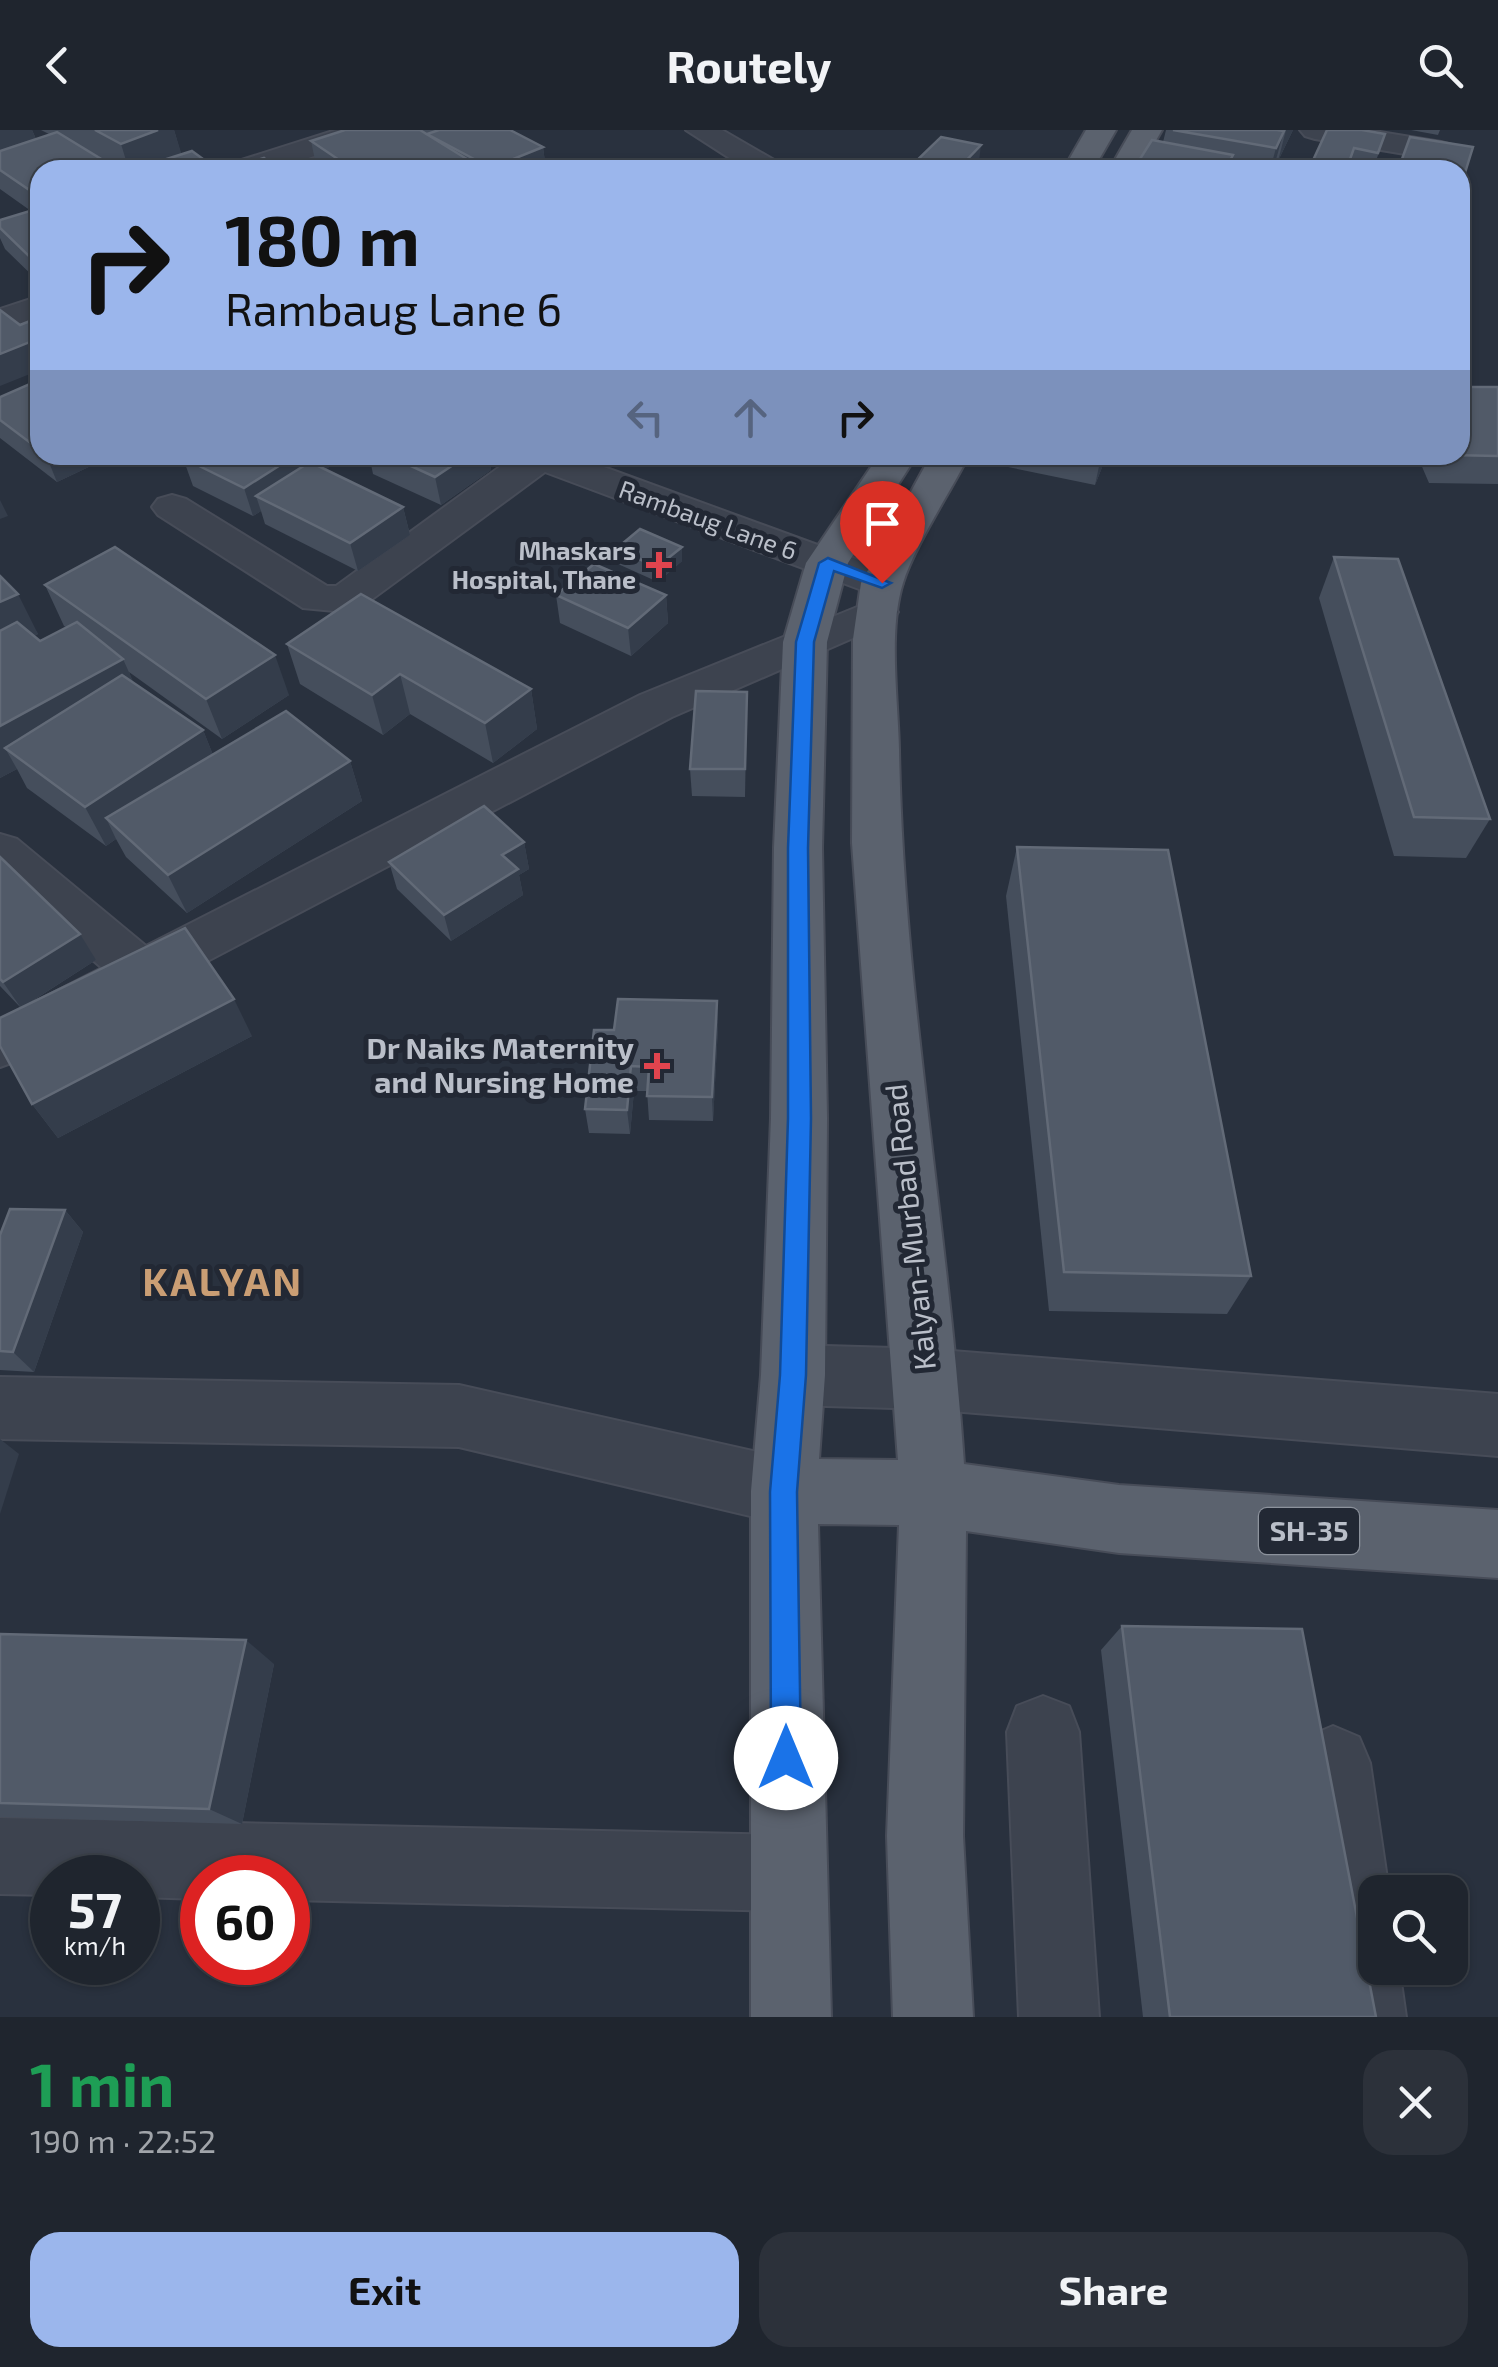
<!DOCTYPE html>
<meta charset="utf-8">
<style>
:root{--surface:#1f252e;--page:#2c313a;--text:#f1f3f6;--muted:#a1a5aa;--line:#3c424a;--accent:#9bb6ec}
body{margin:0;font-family:"Exo 2",sans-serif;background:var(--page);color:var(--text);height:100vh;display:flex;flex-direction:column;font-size:38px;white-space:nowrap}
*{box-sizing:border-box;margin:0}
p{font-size:32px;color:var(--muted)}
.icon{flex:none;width:55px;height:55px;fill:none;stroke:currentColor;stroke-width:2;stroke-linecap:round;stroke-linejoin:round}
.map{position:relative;height:1887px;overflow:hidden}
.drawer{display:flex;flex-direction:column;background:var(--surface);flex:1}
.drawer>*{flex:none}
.top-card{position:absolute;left:30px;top:30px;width:1440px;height:305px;border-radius:30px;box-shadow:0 2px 8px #0004,0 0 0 2px var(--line);background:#9bb6ec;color:#111;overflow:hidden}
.fabs{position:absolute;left:1358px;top:1745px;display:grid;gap:20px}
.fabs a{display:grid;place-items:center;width:110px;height:110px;border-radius:20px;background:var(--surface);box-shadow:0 2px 8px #0004,0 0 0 2px var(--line);font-size:50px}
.speed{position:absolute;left:30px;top:1725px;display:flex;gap:20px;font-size:50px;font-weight:700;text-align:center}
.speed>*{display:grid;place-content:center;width:130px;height:130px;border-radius:50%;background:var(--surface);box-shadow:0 2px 8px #0004,0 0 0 2px var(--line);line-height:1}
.speed small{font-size:25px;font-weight:400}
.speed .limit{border:15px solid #d22;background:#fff;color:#111}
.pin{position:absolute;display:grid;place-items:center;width:85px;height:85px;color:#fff;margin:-102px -42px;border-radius:50% 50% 50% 0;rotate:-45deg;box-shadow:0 0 10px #0007}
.pin .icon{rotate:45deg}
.me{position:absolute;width:110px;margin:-55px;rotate:0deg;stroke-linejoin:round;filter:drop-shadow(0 0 8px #0008)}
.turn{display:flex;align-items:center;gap:35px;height:210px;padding:0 30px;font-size:45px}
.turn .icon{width:130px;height:130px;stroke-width:2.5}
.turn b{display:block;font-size:70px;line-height:85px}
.lanes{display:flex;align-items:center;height:95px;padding:0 30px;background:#0003;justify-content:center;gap:50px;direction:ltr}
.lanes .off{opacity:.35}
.round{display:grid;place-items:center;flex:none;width:105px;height:105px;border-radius:30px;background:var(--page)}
.overview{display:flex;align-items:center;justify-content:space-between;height:170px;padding:0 30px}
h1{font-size:60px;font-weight:700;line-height:75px;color:#1e9e55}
.action{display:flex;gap:20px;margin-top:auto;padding:20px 30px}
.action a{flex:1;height:115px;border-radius:30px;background:var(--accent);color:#111;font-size:40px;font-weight:700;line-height:115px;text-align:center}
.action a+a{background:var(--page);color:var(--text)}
header{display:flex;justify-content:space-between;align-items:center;height:130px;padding:0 30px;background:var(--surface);font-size:45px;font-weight:700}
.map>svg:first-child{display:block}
</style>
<header><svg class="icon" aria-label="back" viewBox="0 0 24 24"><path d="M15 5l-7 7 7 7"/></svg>Routely<svg class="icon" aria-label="search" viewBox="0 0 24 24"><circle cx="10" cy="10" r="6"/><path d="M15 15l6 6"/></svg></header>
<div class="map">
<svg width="1498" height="1887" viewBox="0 0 1498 1887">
<rect width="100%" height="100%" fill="#29313e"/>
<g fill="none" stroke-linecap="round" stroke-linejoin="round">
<g stroke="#474c58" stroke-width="4">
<g id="minor">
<polygon points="336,0 381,0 376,6 271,40 225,40 229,34"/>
<polygon points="686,0 722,0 781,34 785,40 748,40"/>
<polygon points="1300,0 1368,0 1441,12 1452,15 1456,21 1452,27 1441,30 1315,9 1305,6"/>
<polygon points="40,166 40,188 0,201 0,179"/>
<polygon points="516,325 571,325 897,444 903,453 897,462 882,466 867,462 545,342 360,478 345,482 303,478 158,385 152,377 158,369 172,365 186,369 327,456 336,456"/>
<polygon points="877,469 892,473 898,482 892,491 672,587 19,930 0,937 0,890 102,838 0,750 0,704 17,709 146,816 640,565"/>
<polygon points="793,1215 927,1219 1498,1264 1498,1326 927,1279 793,1275 771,1266 761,1245 771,1224"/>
<polygon points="0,1247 459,1255 784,1328 807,1338 817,1361 807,1384 784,1394 459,1317 0,1309"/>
<polygon points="1043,1566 1069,1576 1079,1602 1099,1887 1019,1887 1007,1602 1017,1576"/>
<polygon points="1333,1596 1359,1607 1370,1633 1389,1762 1375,1762 1375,1838 1399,1838 1406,1887 1326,1887 1296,1633 1307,1607"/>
<polygon points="0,1688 787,1705 814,1716 825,1743 814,1770 787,1781 288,1770 288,1748 202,1748 202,1769 138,1767 138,1748 52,1748 52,1765 0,1764"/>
</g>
</g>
<g stroke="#474c58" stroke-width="4">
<g id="major">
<polygon points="1086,0 1116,0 1093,40 1063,40"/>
<polygon points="1132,0 1162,0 1139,40 1109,40"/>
<path d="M879 325H917L848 433 827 512 822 718 827 988 825 1245 819 1329 898 1330 852 713 853 509 861 453 931 325H969C951 361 914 417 903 453 888 500 898 570 899 619 903 859 948 1095 964 1334L1119 1355 1498 1380V1448L1119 1423 966 1401 963 1706 973 1887H893L887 1706 899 1395 818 1394 831 1887H751V1361L761 1245 771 988 774 718 783 512 806 433Z"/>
</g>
</g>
<use href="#minor" fill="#3d434f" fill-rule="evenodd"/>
<use href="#major" fill="#5b626e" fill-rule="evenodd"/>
</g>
<g fill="#454e5c">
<polygon points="0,0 32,0 36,9 49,4 41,0 174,0 181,24 214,37 215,40 113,40 108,37 40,40 40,153 5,119 0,108 0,90 31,81 0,59"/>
<polygon points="345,0 510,0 543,17 546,40 317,40 311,11"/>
<polygon points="1166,0 1293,0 1278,31 1276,31 1273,40 1133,40 1163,12"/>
<polygon points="1411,0 1440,0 1438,5"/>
<polygon points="1385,4 1373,40 1309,40"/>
<polygon points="40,251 40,325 114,325 57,352 0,308 0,267"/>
<polygon points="1498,257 1498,354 1429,353 1417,325 1460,325"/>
<polygon points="188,325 326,325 329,337 325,340 403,377 410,405 358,441 265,394 261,381 253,386 193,356 183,328"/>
<polygon points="369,325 489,325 491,340 441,375 373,344"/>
<polygon points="1010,325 1107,325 1095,355 1008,337"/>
<polygon points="682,417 682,431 658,452 618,434 616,419"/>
<polygon points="1334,427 1490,689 1466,728 1394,726 1319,468"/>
<polygon points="0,446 38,504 34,506 40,511 66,497 64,496 45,455 289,565 222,609 129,542 133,553 203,600 213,625 350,631 362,671 187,783 126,727 116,709 106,716 27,658 17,639 0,648"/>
<polygon points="556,465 666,465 668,493 631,526 560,493"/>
<polygon points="287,514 531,559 537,599 493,633 410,584 383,605 300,554"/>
<polygon points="747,562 745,667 692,666 690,639"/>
<polygon points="524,712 529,739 519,745 523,765 451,811 397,759 389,732"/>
<polygon points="1017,717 1251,1146 1227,1184 1049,1181 1006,766"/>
<polygon points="0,727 96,830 23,877 252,906 58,1008 32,974 21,878 0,856"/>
<polygon points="717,871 718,896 713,991 649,990 647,961 634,961 630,1004 589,1003 585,979 614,900"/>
<polygon points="65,1080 83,1102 34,1242 0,1240 0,1105"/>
<polygon points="1122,1496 1376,1887 1143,1887 1101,1520"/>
<polygon points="0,1504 274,1534 242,1694 0,1687"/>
</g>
<g fill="#343d4b">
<polygon points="0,0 32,0 38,14 0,28"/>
<polygon points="158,0 174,0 184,32 163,40 129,40 121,14"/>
<polygon points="1286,0 1293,0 1278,31"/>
<polygon points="1284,1 1273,40 1270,40 1276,18"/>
<polygon points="981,15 978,40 957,40"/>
<polygon points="543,17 546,40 491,40 491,38"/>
<polygon points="106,32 109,40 82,40"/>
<polygon points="40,55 40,85 38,86 28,59"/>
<polygon points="40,125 40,149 31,128"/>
<polygon points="40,208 40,240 0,256 0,224"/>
<polygon points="46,325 114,325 57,352"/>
<polygon points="296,325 326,325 329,337 272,374 256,366 261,381 253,386 244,358"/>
<polygon points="468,325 489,325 491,340 441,375 435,347"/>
<polygon points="1102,325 1107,325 1095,355 1101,327"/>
<polygon points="0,370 8,386 0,389"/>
<polygon points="403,377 410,405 358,441 350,413"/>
<polygon points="682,417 682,431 658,452 657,437"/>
<polygon points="18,464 38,504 0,522 0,472"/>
<polygon points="666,465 668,493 631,526 628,498"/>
<polygon points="275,525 289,565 222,609 206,569"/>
<polygon points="123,529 141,569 5,618 17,639 0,648 0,596"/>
<polygon points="400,544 410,584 383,605 372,565"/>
<polygon points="531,559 537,599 493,633 485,593"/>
<polygon points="203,600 219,640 106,688 116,709 106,716 85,677"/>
<polygon points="350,631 362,671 187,783 168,745"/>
<polygon points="524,712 529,739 519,745 523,765 451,811 444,785 502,725"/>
<polygon points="80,804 96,830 21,878 3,852"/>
<polygon points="234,869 252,906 58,1008 32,974"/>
<polygon points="717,871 718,896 713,991 712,967"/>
<polygon points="631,936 634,961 630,1004 627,980"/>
<polygon points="65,1080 83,1102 34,1242 13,1222"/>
<polygon points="0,1309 19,1324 0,1384"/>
<polygon points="246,1510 274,1534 242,1694 209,1679"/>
</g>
<g fill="#515a68" stroke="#626a77" stroke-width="2.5">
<polygon points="95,0 158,0 121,14"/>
<polygon points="345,0 420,0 478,36 467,40 354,40 311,11"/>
<polygon points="439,0 510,0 543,17 491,38 427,4"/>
<polygon points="1173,0 1277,0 1284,1 1276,18"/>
<polygon points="1327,0 1362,0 1385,4 1378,23 1354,18 1349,32 1372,37 1371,40 1309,39"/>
<polygon points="57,2 106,32 82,40 40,40 40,55 28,59 0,40 0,21"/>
<polygon points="941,7 981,15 957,40 924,40 910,37"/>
<polygon points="1410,7 1473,17 1460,59 1460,40 1398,40"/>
<polygon points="1152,10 1233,25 1225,40 1133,40"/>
<polygon points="192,21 214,37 204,40 132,40"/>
<polygon points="264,28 279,40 228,39"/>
<polygon points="40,78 40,125 31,128 0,98 0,90"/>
<polygon points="0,180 20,195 30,191 40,199 40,208 0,224"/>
<polygon points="39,250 40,251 40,320 0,290 0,267"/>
<polygon points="1460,257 1498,257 1498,326 1450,325 1460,325"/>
<polygon points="188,325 296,325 244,358 183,328"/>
<polygon points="387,325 468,325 435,347"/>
<polygon points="310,332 403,377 350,413 256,366"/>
<polygon points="640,399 682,417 657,437 616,419"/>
<polygon points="115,417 275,525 206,569 45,455"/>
<polygon points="1334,427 1398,429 1490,689 1414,687"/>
<polygon points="594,434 666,465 628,498 556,465"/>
<polygon points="0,446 18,464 0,472"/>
<polygon points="361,464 531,559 485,593 400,544 372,565 287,514"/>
<polygon points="17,492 40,511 77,492 123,529 0,596 0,501"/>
<polygon points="122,545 203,600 85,677 5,618"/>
<polygon points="696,561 747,562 745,639 690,639"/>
<polygon points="286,581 350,631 168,745 106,688"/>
<polygon points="484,676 524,712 502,725 518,739 444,785 389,732"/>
<polygon points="1017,717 1168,720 1251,1146 1064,1142"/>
<polygon points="0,727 80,804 3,852 0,849"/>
<polygon points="185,798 234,869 32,974 0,916 0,888"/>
<polygon points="618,869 717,871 712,967 647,966 649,937 631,936 627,980 585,979 594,900 614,900"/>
<polygon points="10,1079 65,1080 13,1222 0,1221 0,1105"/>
<polygon points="1122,1496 1302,1499 1376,1887 1170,1887"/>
<polygon points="0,1504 246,1510 209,1679 0,1673"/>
</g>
<polygon fill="#1a73e8" stroke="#114b97" stroke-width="2.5" points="828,428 891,453 882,458 834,441 814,512 808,718 811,988 806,1245 797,1362 801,1628 797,1639 786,1643 775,1639 771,1628 770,1362 780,1245 788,988 788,718 796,512 819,433"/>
<g fill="#e0444e" stroke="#222834" stroke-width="4">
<path d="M654 420h10v10h10v10h-10v10h-10v-10h-10v-10h10z"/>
<path d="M652 921h10v10h10v10h-10v10h-10v-10h-10v-10h10z"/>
</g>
<g text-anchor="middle" stroke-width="10" stroke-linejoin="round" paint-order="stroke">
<g font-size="25" fill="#babfc9" stroke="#222834">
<text transform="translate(708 390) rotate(20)" y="9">Rambaug Lane 6</text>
</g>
<g font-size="25" font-weight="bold" fill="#babfc9" stroke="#222834" text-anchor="end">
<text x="636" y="430">Mhaskars<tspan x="636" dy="29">Hospital, Thane</tspan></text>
</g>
<rect fill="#222834" stroke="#8c929c" stroke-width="2.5" x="1259" y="1378" width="100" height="46" rx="8"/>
<g font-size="28" font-weight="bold" fill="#babfc9">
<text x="1309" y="1411">SH-35</text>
</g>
<g font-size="30" font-weight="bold" fill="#babfc9" stroke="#222834" text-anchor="end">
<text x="634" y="929">Dr Naiks Maternity<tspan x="634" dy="34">and Nursing Home</tspan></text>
</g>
<g font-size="30" fill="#babfc9" stroke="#222834">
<text transform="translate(911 1097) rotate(-96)" y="10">Kalyan-Murbad Road</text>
</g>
<g font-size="40" font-weight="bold" letter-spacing="2.5" fill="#ca9e74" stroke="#222834">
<text x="223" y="1166">KALYAN</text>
</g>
</g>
</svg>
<div class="fabs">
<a><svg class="icon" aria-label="search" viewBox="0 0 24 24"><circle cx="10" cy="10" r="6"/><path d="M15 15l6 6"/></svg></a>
</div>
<div class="speed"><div>57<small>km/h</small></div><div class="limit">60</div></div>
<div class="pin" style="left:882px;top:453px;background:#d93025"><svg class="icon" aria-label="arrive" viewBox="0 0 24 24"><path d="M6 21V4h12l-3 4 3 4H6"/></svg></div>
<svg class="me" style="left:786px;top:1628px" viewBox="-20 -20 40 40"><circle r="19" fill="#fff"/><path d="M0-13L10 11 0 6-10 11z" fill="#1a73e8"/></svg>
<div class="top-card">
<div class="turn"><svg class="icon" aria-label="right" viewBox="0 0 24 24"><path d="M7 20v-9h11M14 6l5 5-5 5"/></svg><div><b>180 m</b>Rambaug Lane 6</div></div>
<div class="lanes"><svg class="icon off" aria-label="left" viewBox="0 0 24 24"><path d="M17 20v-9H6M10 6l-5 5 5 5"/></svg><svg class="icon off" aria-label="ahead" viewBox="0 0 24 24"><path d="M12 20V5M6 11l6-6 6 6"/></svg><svg class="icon" aria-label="right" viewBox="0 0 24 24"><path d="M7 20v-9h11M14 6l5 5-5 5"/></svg></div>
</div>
</div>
<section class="drawer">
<div class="overview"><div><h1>1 min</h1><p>190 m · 22:52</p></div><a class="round"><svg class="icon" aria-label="close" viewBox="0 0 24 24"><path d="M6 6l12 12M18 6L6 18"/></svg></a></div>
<div class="action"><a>Exit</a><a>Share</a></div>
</section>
